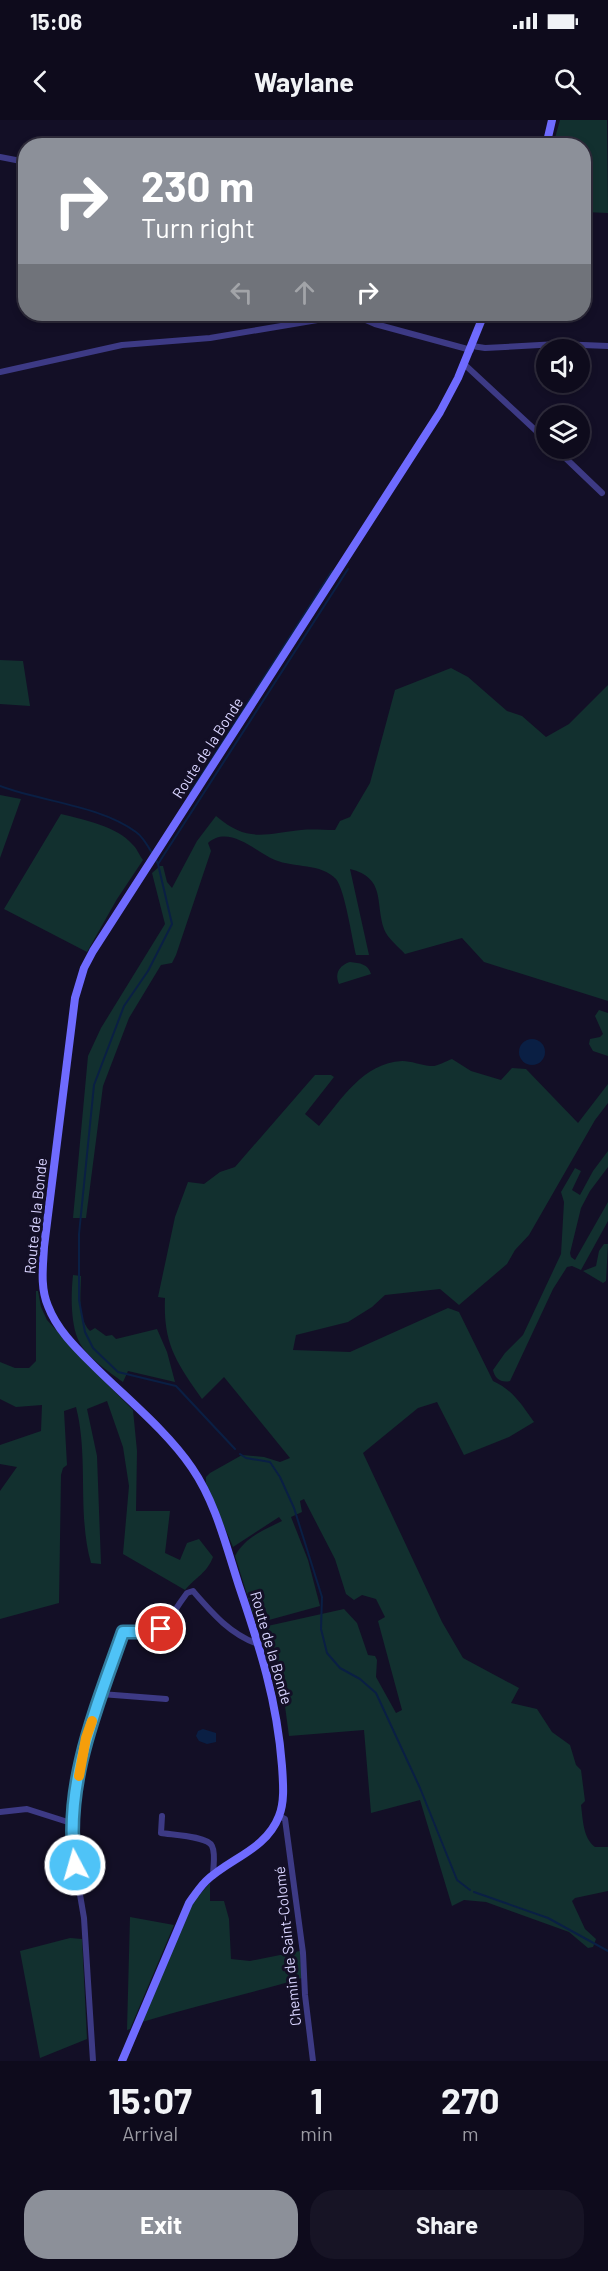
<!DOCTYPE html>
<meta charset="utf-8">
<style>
:root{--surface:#0e0b1c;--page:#171425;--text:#f1f3f6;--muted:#9b9ba3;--line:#2e2b3b;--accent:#8c9099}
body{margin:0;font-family:Barlow,sans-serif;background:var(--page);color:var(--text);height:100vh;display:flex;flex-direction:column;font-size:22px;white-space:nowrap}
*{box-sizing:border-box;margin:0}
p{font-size:20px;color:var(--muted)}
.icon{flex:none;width:33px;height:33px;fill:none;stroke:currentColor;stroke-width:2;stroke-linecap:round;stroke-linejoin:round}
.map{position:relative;height:1941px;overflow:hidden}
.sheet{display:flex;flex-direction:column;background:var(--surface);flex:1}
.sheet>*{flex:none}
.guide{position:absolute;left:18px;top:18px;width:573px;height:183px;border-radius:24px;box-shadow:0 3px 9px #0003,0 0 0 2px var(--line);background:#8c9099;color:#fff;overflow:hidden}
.tools{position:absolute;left:536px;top:219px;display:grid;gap:12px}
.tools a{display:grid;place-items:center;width:54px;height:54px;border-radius:50%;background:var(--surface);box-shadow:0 3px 9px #0003,0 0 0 2px var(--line);font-size:30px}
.pin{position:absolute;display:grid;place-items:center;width:51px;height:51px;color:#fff;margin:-26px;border:3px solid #fff;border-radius:50%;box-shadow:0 2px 6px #0007}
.me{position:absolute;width:66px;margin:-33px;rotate:354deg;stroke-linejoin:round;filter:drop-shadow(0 0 4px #0008)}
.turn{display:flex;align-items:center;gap:21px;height:126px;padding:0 24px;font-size:27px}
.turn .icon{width:78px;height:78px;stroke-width:2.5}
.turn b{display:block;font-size:42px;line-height:51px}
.lanes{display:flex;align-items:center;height:57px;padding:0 24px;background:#0003;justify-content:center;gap:30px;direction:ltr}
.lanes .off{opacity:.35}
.eta{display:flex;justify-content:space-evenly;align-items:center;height:102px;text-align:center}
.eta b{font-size:36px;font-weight:700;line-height:42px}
.cta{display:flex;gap:12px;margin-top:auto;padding:12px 24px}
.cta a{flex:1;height:69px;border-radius:24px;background:var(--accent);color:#fff;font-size:24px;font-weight:700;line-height:69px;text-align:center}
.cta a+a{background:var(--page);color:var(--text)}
.status{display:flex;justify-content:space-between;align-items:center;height:42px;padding:0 30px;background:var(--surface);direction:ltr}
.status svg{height:16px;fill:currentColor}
header{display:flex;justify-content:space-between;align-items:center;height:78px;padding:0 24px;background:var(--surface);font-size:27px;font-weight:700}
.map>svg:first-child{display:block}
</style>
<div class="status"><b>15:06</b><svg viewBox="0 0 49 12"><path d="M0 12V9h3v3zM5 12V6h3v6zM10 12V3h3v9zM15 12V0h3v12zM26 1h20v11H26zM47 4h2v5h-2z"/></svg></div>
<header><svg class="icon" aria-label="back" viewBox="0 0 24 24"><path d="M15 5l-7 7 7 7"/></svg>Waylane<svg class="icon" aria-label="search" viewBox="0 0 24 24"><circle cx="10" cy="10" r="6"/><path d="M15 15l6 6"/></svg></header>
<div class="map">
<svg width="608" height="1941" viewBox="0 0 608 1941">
<rect width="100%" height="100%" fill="#130f26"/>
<g fill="#12302f">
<polygon points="560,0 607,0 608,93 584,92 584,26 553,25"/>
<polygon points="0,540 23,541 30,586 0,584"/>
<path d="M451 548 468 557 507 591 522 596 546 617 569 604 608 565V881L484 842 462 818 405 834C399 827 387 818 384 809 375 782 386 758 350 749L369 835H356C352 819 345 770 336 759 321 743 294 748 275 740 256 732 229 704 208 723L211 731 176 835 172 843 161 845 129 898 103 966 86 1098H73L88 936 101 908 165 804 152 753 160 746H163L167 762 172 768 197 721 216 696C248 723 264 714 301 710 312 709 324 710 335 710L340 701 350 697 370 663 395 570Z"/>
<polygon points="0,675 21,679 0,738"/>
<path d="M61 694C82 699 118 707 132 724 137 728 139 735 143 740L117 779 87 832 4 789Z"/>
<path d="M350 842C360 843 368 844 371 854L339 864C334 853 340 845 350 842Z"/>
<polygon points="599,890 608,893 608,936 593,931 589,924 590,919 600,917 603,914 595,896"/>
<path d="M452 939 471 951 501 960 512 948 526 949 578 1003 608 964V983L595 1000 529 1115 515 1130 507 1144 459 1185 440 1169 385 1175 372 1187 348 1202 296 1215 293 1230 350 1232 448 1188 459 1192 493 1261C513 1270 522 1285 534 1302L509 1317 464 1335 437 1282 418 1288 363 1333 442 1502 463 1538 519 1568 511 1583 537 1589 552 1612 570 1625 576 1645 581 1650 585 1681 581 1685C583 1700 583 1718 595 1727H608V1771L575 1778 572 1781 585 1809 596 1819 593 1827 588 1828 569 1812 486 1782 464 1780 452 1786 420 1680 371 1693 364 1610 289 1616 285 1586 263 1507 344 1489 357 1503 368 1535 375 1536 377 1540 376 1557 396 1593 402 1590 378 1501 385 1497 376 1479 362 1475 354 1480 346 1474 335 1439 304 1379 300 1381 302 1392 291 1397 308 1440 320 1486 258 1503 255 1500 235 1436C245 1417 264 1410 282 1401L279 1397 233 1427 206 1363V1357L210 1353 242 1335 264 1337 280 1342 290 1338 224 1257 202 1279C177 1243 163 1225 165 1178L158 1177 175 1097 188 1062 204 1064 220 1052 235 1047 315 955H331L334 957 305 994 319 1006C342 979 363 943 402 941 412 941 420 945 430 946 437 947 446 941 452 939Z"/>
<path d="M608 1031V1047L590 1071 581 1088 570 1133 571 1137 575 1140 608 1082V1101L581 1150 572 1146 567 1147 553 1169 510 1261C501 1263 495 1259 493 1250L505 1233 523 1215 561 1134 564 1082 561 1072 575 1048 581 1051 572 1070 580 1075 593 1051Z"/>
<polygon points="604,1124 608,1124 606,1161 603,1163 583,1151 596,1146 599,1131"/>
<path d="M73 1155 81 1156C81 1173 77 1198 90 1211L95 1208 106 1216 112 1215 116 1219 157 1209 167 1232 175 1262 128 1251 123 1262C110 1253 89 1238 81 1225 70 1208 71 1173 73 1155Z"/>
<path d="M36 1171H38L41 1187 47 1200 89 1246 133 1290 137 1331 136 1391H170L165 1433 180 1440 187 1423 199 1419 213 1437C207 1453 196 1457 185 1470L123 1434 129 1366 123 1327 107 1281 87 1289 97 1336 101 1444 91 1443C77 1394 89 1337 76 1287L64 1291 67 1345 63 1348 61 1355 59 1483 0 1499V1371L17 1347 0 1344V1325L41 1311 42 1285 16 1287 0 1279V1242L15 1248H29L36 1241Z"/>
<path d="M210 1763V1781H224L229 1799 231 1839 250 1841 300 1831 302 1858C249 1874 195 1886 142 1902L192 1783Z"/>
<polygon points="130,1797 174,1805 130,1909 127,1910"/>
<polygon points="70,1818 82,1819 87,1919 40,1938 20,1831"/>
</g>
<g fill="#0a1f44">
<circle cx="532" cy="932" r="13"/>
<polygon points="203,1609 216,1613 216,1622 207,1624 199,1621 196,1616 198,1611"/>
</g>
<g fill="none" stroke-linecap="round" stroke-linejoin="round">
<g stroke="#0a1f44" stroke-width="2">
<path d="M0 666C42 682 99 685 136 712 142 716 148 726 152 733"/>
<polyline points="190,673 332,451"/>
<polyline points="155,738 158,744 172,804 148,851 124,886 94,965 79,1114 79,1180 85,1212 93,1228 118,1252 176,1266 235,1329"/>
<polyline points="158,744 348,449"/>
<polyline points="240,1334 246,1338 270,1342 280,1357 294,1388 322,1477 321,1509 327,1533 340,1548 360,1559 376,1573 420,1668 457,1760 470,1770"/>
<polyline points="474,1772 548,1798 608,1831"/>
</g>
<g stroke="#3d3a85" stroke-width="6">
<polyline points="0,37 26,42"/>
<polyline points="352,194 375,204 471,230"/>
<polyline points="472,226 485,228 558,224 608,226"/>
<polyline points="464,244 546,320"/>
<polyline points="0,252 122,225 210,218 353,194"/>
<polyline points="555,328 602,373"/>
<polyline points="101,1574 166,1579"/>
<polyline points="0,1692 27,1689 71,1703"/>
<path d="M162 1696 161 1713C173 1715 207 1716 212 1726 216 1734 213 1747 213 1756"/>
<polyline points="279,1696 285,1699 303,1833 305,1875 313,1941"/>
<path d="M93 1941 84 1798 72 1728 71 1703 86 1618 123 1512C174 1511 159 1510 187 1473L193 1471C213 1494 230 1514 258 1524"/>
</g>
<g stroke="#6f6bff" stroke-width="8">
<polyline points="546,26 552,0"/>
<path d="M122 1941 189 1783C194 1776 199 1768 206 1761 230 1738 266 1730 279 1696 285 1681 283 1662 282 1646 277 1580 260 1528 239 1466 226 1426 216 1383 192 1348 167 1311 126 1278 94 1246 77 1229 57 1210 48 1186 40 1167 43 1147 44 1127L75 878 84 848 93 831 440 292 458 258 484 194"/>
</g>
</g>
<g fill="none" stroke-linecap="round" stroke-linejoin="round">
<g stroke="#337fa1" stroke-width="15">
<path id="route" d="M75 1745C63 1665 97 1586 123 1512H151L161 1509"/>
</g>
<use href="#route" stroke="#4fc3f7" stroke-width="10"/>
<polyline stroke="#f59e0b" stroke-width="10" points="79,1656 86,1618 92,1601"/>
</g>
<g text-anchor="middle" stroke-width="6" stroke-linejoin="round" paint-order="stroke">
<g font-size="15" fill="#d9d4ff" stroke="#130f26">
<text transform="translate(208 628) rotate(-57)" y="5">Route de la Bonde</text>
<text transform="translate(36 1096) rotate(-84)" y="5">Route de la Bonde</text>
<text transform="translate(271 1528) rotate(74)" y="5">Route de la Bonde</text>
<text transform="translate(288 1826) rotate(-96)" y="5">Chemin de Saint-Colomé</text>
</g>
</g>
</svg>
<div class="tools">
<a><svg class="icon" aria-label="sound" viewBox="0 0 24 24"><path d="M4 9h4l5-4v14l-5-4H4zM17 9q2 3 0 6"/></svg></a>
<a><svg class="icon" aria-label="layers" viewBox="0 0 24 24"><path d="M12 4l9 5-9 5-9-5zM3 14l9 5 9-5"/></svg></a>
</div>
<div class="pin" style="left:161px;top:1509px;background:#d93025"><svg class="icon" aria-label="arrive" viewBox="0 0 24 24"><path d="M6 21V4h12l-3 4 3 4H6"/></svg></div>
<svg class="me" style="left:75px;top:1745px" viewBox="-20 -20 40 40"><circle r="17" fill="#4fc3f7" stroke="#fff" stroke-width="3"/><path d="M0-11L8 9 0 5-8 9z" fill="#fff"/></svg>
<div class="guide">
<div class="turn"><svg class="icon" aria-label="right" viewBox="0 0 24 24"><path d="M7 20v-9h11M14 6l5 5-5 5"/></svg><div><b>230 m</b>Turn right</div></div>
<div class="lanes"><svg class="icon off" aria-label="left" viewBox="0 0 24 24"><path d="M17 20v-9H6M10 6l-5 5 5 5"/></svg><svg class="icon off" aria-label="ahead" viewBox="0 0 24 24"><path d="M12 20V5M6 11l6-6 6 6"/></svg><svg class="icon" aria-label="right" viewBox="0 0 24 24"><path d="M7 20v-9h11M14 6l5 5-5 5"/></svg></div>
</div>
</div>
<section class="sheet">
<div class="eta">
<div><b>15:07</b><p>Arrival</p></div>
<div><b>1</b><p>min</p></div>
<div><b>270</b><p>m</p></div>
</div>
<div class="cta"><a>Exit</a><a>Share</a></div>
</section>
